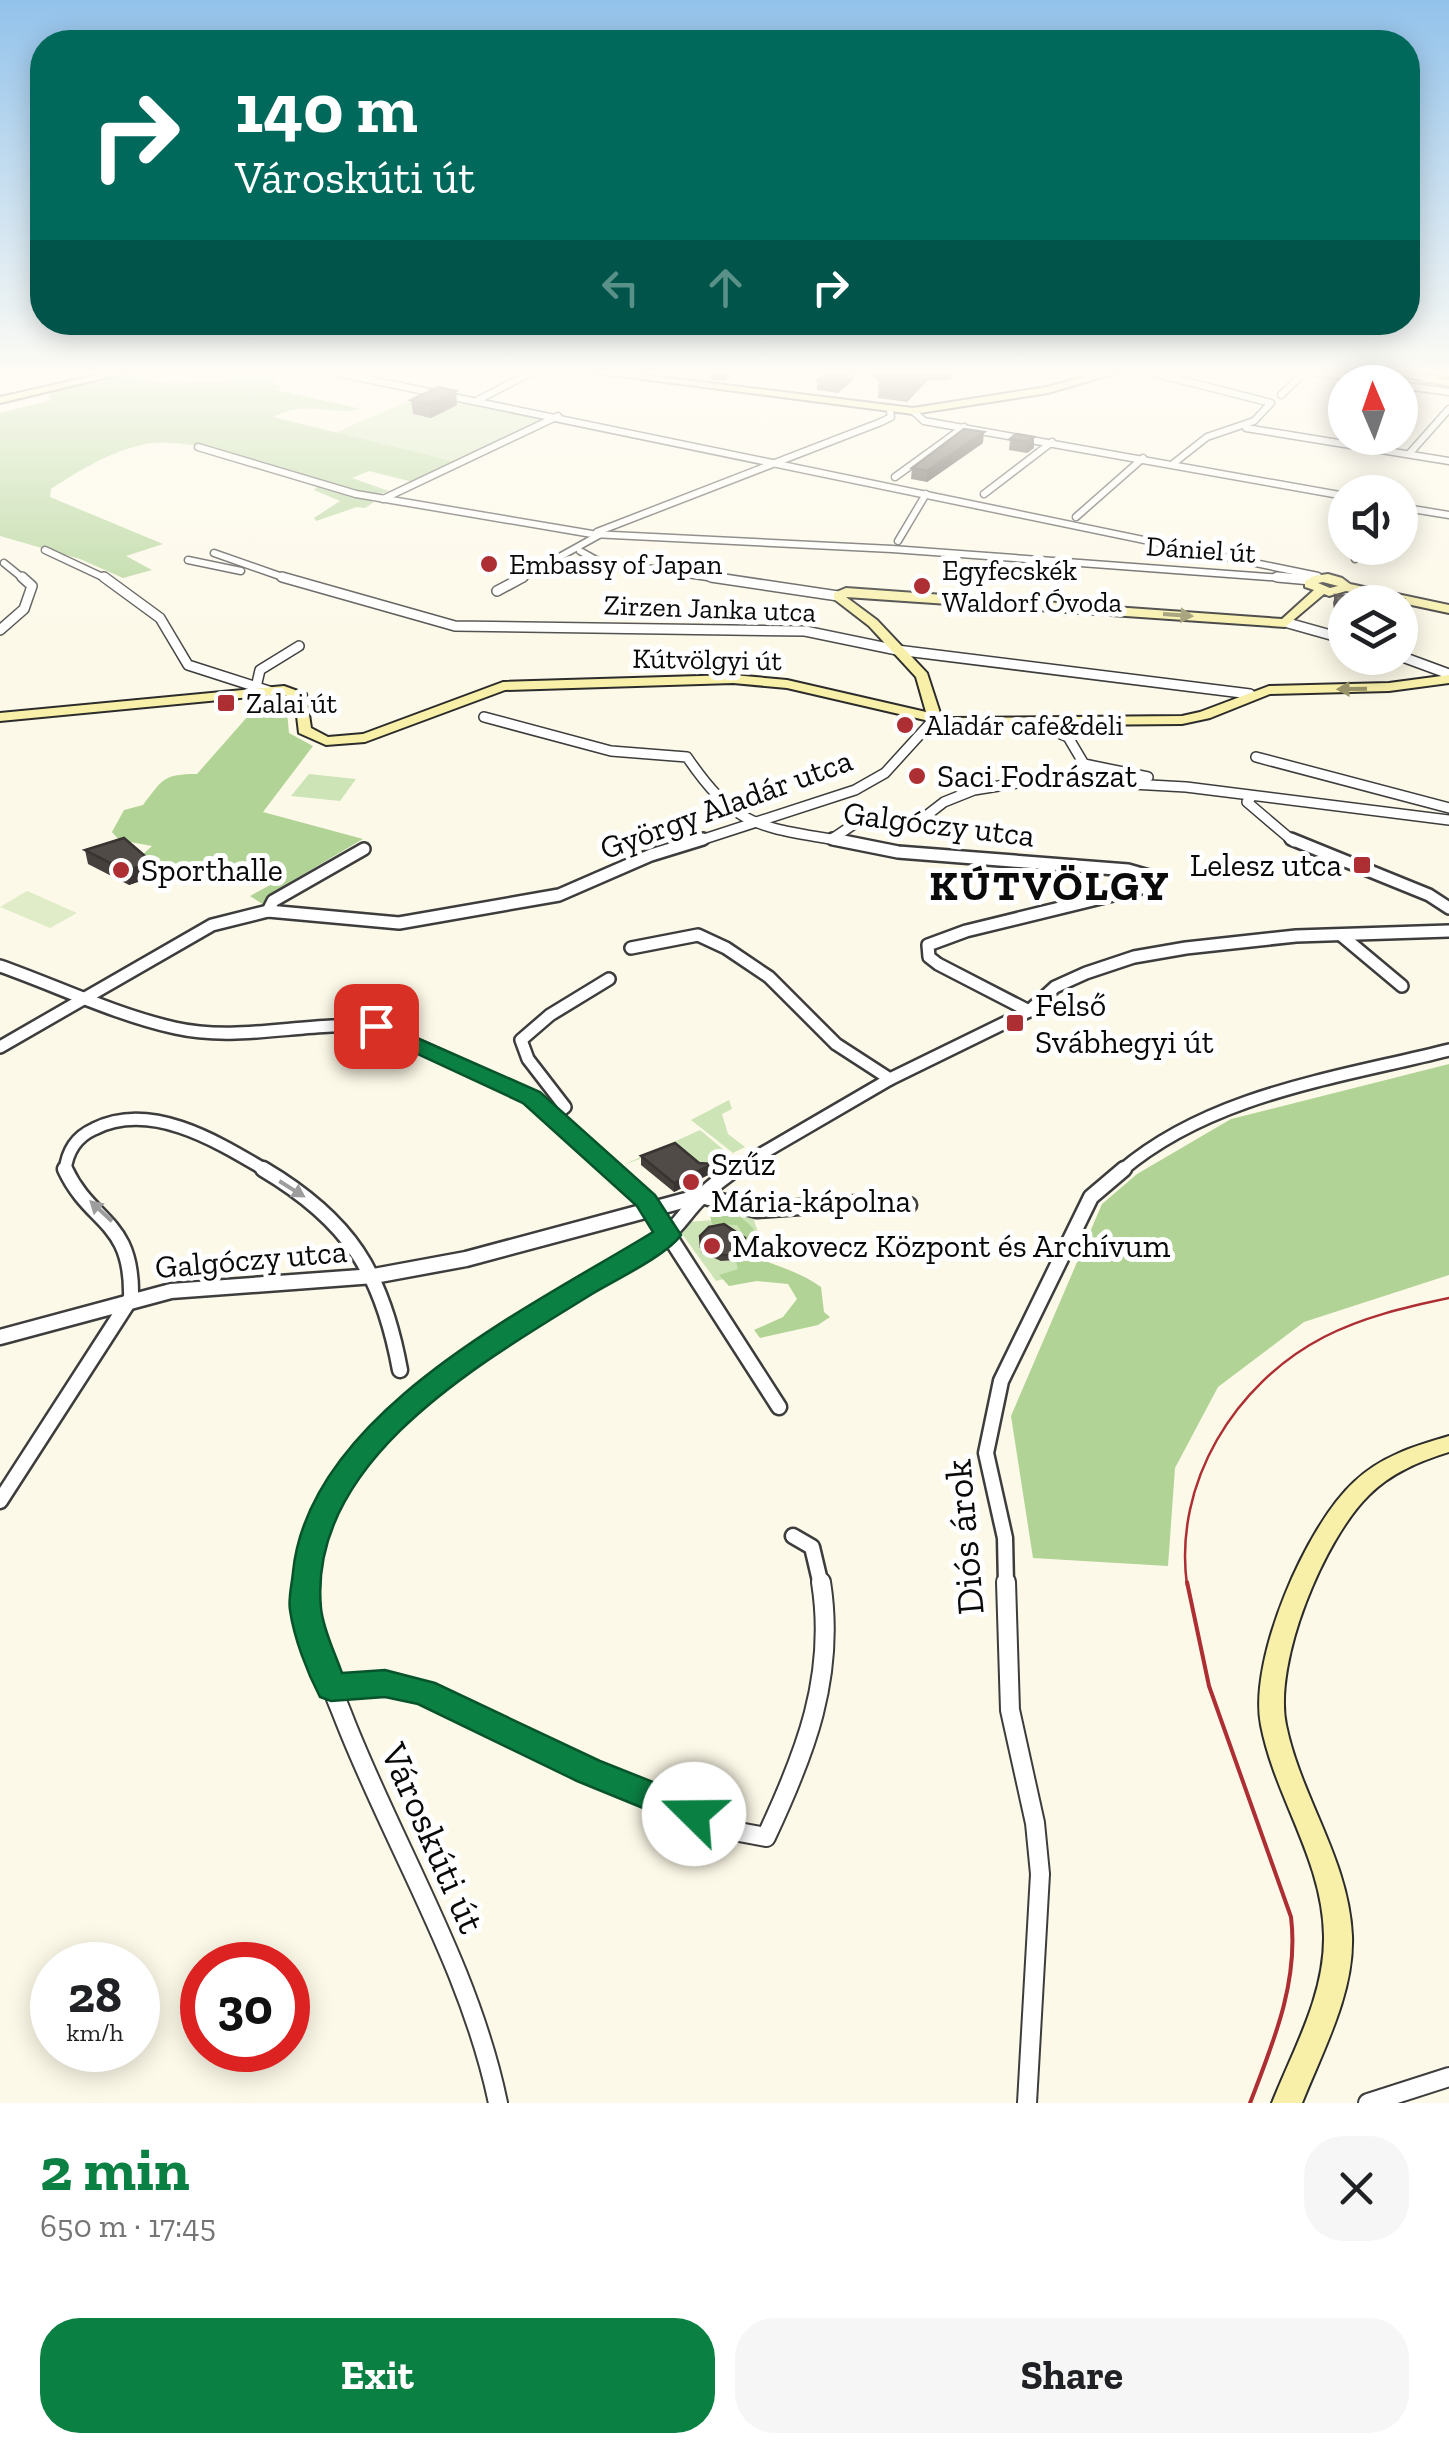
<!DOCTYPE html>
<meta charset="utf-8">
<style>
:root{--surface:#fff;--page:#f6f6f6;--text:#202124;--muted:#757577;--accent:#0b8043}
body{margin:0;font-family:"Zilla Slab",serif;background:var(--page);color:var(--text);height:100vh;display:flex;flex-direction:column;font-size:38px;white-space:nowrap}
*{box-sizing:border-box;margin:0}
p{font-size:32px;color:var(--muted)}
.icon{flex:none;width:55px;height:55px;fill:none;stroke:currentColor;stroke-width:2;stroke-linecap:round;stroke-linejoin:round}
.map{position:relative;height:2103px;overflow:hidden}
.drawer{display:flex;flex-direction:column;background:var(--surface);flex:1}
.drawer>*{flex:none}
.hud{position:absolute;left:30px;top:30px;width:1390px;height:305px;border-radius:40px;box-shadow:0 5px 25px #0003;background:#00695c;color:#fff;overflow:hidden}
.needle{width:65px;rotate:358deg}
.fabs{position:absolute;left:1328px;top:365px;display:grid;gap:20px}
.fabs a{display:grid;place-items:center;width:90px;height:90px;border-radius:50%;background:var(--surface);box-shadow:0 5px 25px #0003;font-size:50px}
.speed{position:absolute;left:30px;top:1942px;display:flex;gap:20px;font-size:50px;font-weight:700;text-align:center}
.speed>*{display:grid;place-content:center;width:130px;height:130px;border-radius:50%;background:var(--surface);box-shadow:0 5px 25px #0003;line-height:1}
.speed small{font-size:25px;font-weight:400}
.speed .limit{border:15px solid #d22;background:#fff;color:#111}
.pin{position:absolute;display:grid;place-items:center;width:85px;height:85px;color:#fff;margin:-42px;border-radius:20px;box-shadow:0 5px 15px #0006}
.me{position:absolute;width:110px;margin:-55px;rotate:292deg;stroke-linejoin:round;filter:drop-shadow(0 0 8px #0008)}
.turn{display:flex;align-items:center;gap:35px;height:210px;padding:0 40px;font-size:45px}
.turn .icon{width:130px;height:130px;stroke-width:2.5}
.turn b{display:block;font-size:70px;line-height:85px}
.lanes{display:flex;align-items:center;height:95px;padding:0 40px;background:#0003;justify-content:center;gap:50px;direction:ltr}
.lanes .off{opacity:.35}
.round{display:grid;place-items:center;flex:none;width:105px;height:105px;border-radius:40px;background:var(--page)}
.summary{display:flex;align-items:center;justify-content:space-between;height:170px;padding:0 40px}
h1{font-size:60px;font-weight:700;line-height:75px;color:var(--accent)}
.button{display:flex;gap:20px;margin-top:auto;padding:20px 40px}
.button a{flex:1;height:115px;border-radius:40px;background:var(--accent);color:#fff;font-size:40px;font-weight:700;line-height:115px;text-align:center}
.button a+a{background:var(--page);color:var(--text)}
.map>svg:first-child{display:block}
</style>
<div class="map">
<svg width="1449" height="2103" viewBox="0 0 1449 2103">
<rect width="100%" height="100%" fill="#fdf9e8"/>
<g fill="#cde4b6">
<polygon points="430,392 550,417 456,462 332,434"/>
<polygon points="309,774 356,779 340,801 291,796"/>
<polygon points="729,1100 732,1109 722,1114 728,1134 745,1147 733,1153 691,1120"/>
<polygon points="700,1130 730,1155 699,1165 668,1149 623,1165"/>
<polygon points="753,1217 770,1268 716,1281 680,1231 687,1222"/>
</g>
<g fill="#b1d396">
<path d="M125 375C170 393 231 375 277 380L272 384 281 386 277 390 361 409C328 416 307 399 273 417L456 462 413 482 369 471 352 478 389 491 365 499 374 502 365 508 357 507 316 521 314 518 340 501 314 490 322 482C277 468 186 433 141 445 110 452 78 471 51 489L50 497 163 544 126 556 152 570 123 578 80 559 0 536V413L49 401 50 392Z"/>
<path d="M257 697 286 701 289 733 313 746 263 812 363 839 275 891 264 905 250 896 283 878C225 855 196 898 139 858L152 846 119 840 112 832 124 810 143 805C163 779 163 774 197 774L248 716Z"/>
<polygon points="1449,1064 1449,1275 1304,1322 1218,1387 1175,1468 1168,1566 1033,1558 1011,1416 1102,1204 1137,1174 1231,1119"/>
<path d="M731 1208 753 1228 762 1260C782 1267 805 1275 821 1287L824 1312 830 1317 818 1325 760 1338 754 1330 783 1317 797 1299 788 1284 757 1281 729 1286 719 1275 738 1269 734 1254 748 1250 749 1244 737 1225 712 1224 709 1211Z"/>
</g>
<polygon fill="#dfecc7" points="27,891 77,913 50,928 0,907"/>
<g fill="none" stroke-linecap="round" stroke-linejoin="round">
<g stroke="#3d3d3d" stroke-width="9">
<g id="street-far4">
<polyline points="323,370 1318,576"/>
<polyline points="1142,370 1271,403 1254,421 1207,437 1174,463"/>
<polyline points="1306,371 1385,382"/>
<polyline points="1424,380 1444,370"/>
<polyline points="1400,385 1449,392"/>
<polyline points="1281,395 1307,370"/>
<polyline points="478,400 536,370"/>
<polyline points="913,411 924,421 1345,496"/>
<polyline points="1246,428 1449,461"/>
<polyline points="198,447 356,494 592,534 892,549 1310,580"/>
<polyline points="1409,454 1449,409"/>
<polyline points="895,477 964,427"/>
<polyline points="984,494 1052,442"/>
<polyline points="383,499 558,416"/>
<polyline points="1400,507 1449,515"/>
<polyline points="1076,517 1143,458"/>
<polyline points="597,532 881,422 891,417 890,411"/>
<polyline points="898,541 926,494"/>
<polyline points="45,550 109,580"/>
<polyline points="580,551 598,561 728,580"/>
<polyline points="214,553 291,580"/>
<polyline points="1355,559 1369,548"/>
<polyline points="188,560 241,571"/>
<polyline points="4,563 25,580"/>
<polyline points="518,580 599,535"/>
</g>
</g>
<g stroke="#3d3d3d" stroke-width="12">
<g id="street-far3">
<polyline points="104,577 160,618 188,665 269,691"/>
<polyline points="282,577 455,626 805,631 897,650 1250,694"/>
<polyline points="711,577 838,596"/>
<polyline points="1277,577 1311,580"/>
<polyline points="497,591 523,577"/>
<polyline points="1288,623 1345,639"/>
<polyline points="0,630 24,609 32,586 22,577"/>
<polyline points="1400,656 1449,674"/>
<polyline points="257,683 260,670 299,646"/>
<path d="M484 717 611 751 687 757C738 832 763 826 846 842"/>
<polyline points="1035,723 1068,737 1084,764 1148,777"/>
<polyline points="1256,757 1449,808"/>
<polyline points="1252,796 1247,802 1294,842"/>
<polyline points="832,839 860,820 922,819 944,802 974,790 1042,779 1186,787 1449,820"/>
<polyline points="695,842 855,790 885,773 935,718"/>
</g>
</g>
<g stroke="#3d3d3d" stroke-width="16">
<g id="street-far2">
<polyline points="833,839 898,852 1128,870 1149,876 1151,884 1142,888 966,931 928,945 929,957 938,964 1029,1011"/>
<polyline points="1291,839 1429,895 1449,908"/>
<polyline points="268,911 273,901 364,849"/>
<polyline points="1341,935 1402,986"/>
<polyline points="631,948 698,935 726,948 769,977 836,1044 890,1079"/>
<path d="M0 966C57 986 116 1015 175 1028 241 1043 310 1020 376 1027L532 1097 614 1171"/>
<polyline points="0,1047 212,925 268,911 399,923 559,895 651,855 703,839"/>
<polyline points="553,1116 565,1107 528,1059 521,1040 550,1015 609,979"/>
<path d="M65 1171C67 1152 76 1137 94 1129 151 1100 218 1142 267 1171"/>
<polyline points="732,1171 890,1079 1029,1011 1055,987 1086,973 1134,957 1186,948 1296,936 1449,931"/>
<path d="M1121 1171C1211 1094 1338 1078 1449 1050"/>
</g>
</g>
<g stroke="#3d3d3d" stroke-width="19">
<g id="street-far1">
<path d="M263 1169C349 1220 382 1272 400 1370"/>
<polyline points="611,1169 646,1200 779,1407"/>
<polyline points="701,1196 757,1210 858,1203 909,1205"/>
<polyline points="0,1337 171,1291 374,1276 466,1259 701,1196"/>
<path d="M0 1501 131 1298C133 1219 91 1225 65 1169"/>
<polyline points="793,1536 812,1547 821,1585"/>
<path d="M305 1585C332 1398 529 1333 664 1237 678 1227 687 1210 700 1198 710 1187 723 1178 735 1169"/>
<polyline points="1006,1585 1005,1538 986,1453 1001,1381 1091,1197 1124,1169"/>
</g>
</g>
<g stroke="#3d3d3d" stroke-width="22">
<g id="street">
<path d="M305 1582C306 1632 327 1675 345 1721 395 1848 470 1968 498 2103"/>
<polyline points="1006,1582 1010,1710 1035,1823 1040,1874 1027,2103"/>
<path d="M331 1687 385 1683 424 1692 588 1771 739 1832 766 1837C805 1754 836 1676 821 1582"/>
<polyline points="1368,2103 1449,2077"/>
</g>
</g>
<g stroke="#2c2c2c" stroke-width="4">
<g id="secondary">
<polygon points="119,370 137,370 0,403 0,397"/>
<polygon points="572,370 602,370 913,408 1047,387 1110,370 1126,370 1048,393 913,414"/>
<polygon points="1372,370 1394,370 1449,380 1449,386"/>
<path d="M1328 574 1342 578 1350 584 1449 605V613L1346 591 1329 596 1324 594 1285 627 846 597 877 620 927 673 941 716 951 718 1182 716 1200 712 1269 686 1389 683 1449 675V683L1389 691 1270 694 1210 718 1182 724 951 726 787 688 733 683 505 690 365 742 326 745 299 733 295 699 282 694 0 721V713L284 686 306 694 311 728 328 737 363 734 503 682 733 675 787 680 926 712 916 677 869 626 834 599V593L846 588 1282 619 1314 590 1305 587V581L1314 576ZM1323 582 1338 586 1330 588 1318 583Z"/>
<path d="M1449 1436V1452C1420 1461 1391 1473 1369 1495 1324 1539 1273 1662 1286 1725 1301 1798 1349 1860 1352 1936 1354 1994 1323 2050 1302 2103H1272C1293 2050 1325 1995 1324 1936 1323 1860 1275 1798 1261 1725 1248 1660 1306 1526 1354 1482 1381 1456 1415 1446 1449 1436Z"/>
</g>
</g>
<use href="#street-far4" stroke="#fff" stroke-width="6"/>
<use href="#street-far3" stroke="#fff" stroke-width="9"/>
<use href="#street-far2" stroke="#fff" stroke-width="11"/>
<use href="#street-far1" stroke="#fff" stroke-width="14"/>
<use href="#street" stroke="#fff" stroke-width="18"/>
<use href="#secondary" fill="#f8f0a8" fill-rule="evenodd"/>
<g stroke="#ad2e33" stroke-width="2.5">
<polyline points="1406,370 1449,377"/>
<path d="M1187 1585C1173 1483 1235 1383 1324 1337 1363 1317 1406 1307 1449 1298"/>
</g>
<path stroke="#ad2e33" stroke-width="4" d="M1187 1582 1209 1686 1291 1917C1299 1982 1273 2043 1250 2103"/>
</g>
<g fill="#46403d">
<polygon points="709,370 736,370 724,381 709,379"/>
<polygon points="828,370 854,370 854,379 838,393 817,390 817,380"/>
<polygon points="867,370 955,370 950,380 927,381 907,402 878,398 879,385 881,383 867,374"/>
<polygon points="411,400 457,405 431,418 413,414"/>
<polygon points="1034,437 1034,448 1027,453 1009,450 1010,439"/>
<polygon points="983,443 927,482 911,479 912,468"/>
<polygon points="1335,595 1345,602 1345,616 1335,617 1333,603"/>
<polygon points="85,850 155,876 129,885 88,864"/>
<polygon points="641,1156 712,1173 674,1192 641,1165"/>
<polygon points="700,1236 745,1238 745,1243 735,1260 721,1261 701,1252"/>
</g>
<g fill="#393432">
<polygon points="724,370 736,370 724,381"/>
<polygon points="853,370 854,370 854,379 838,393 839,383"/>
<polygon points="926,370 928,370 927,381 907,402 908,389"/>
<polygon points="456,391 457,405 431,418 430,404"/>
<polygon points="984,432 983,443 927,482 927,471"/>
<polygon points="1034,437 1034,448 1027,453 1028,442"/>
<polygon points="152,862 155,876 129,885 126,871"/>
<polygon points="712,1164 712,1173 674,1192 674,1183"/>
<polygon points="745,1238 745,1243 735,1260 735,1255"/>
</g>
<g fill="#514b47" stroke="#393432" stroke-width="2.5">
<polygon points="828,370 853,370 839,383 817,380"/>
<polygon points="881,370 926,370 908,389 879,385 888,375"/>
<polygon points="438,387 456,391 430,404 411,400"/>
<polygon points="964,429 984,432 927,471 912,468"/>
<polygon points="1016,434 1034,437 1028,442 1010,439"/>
<polygon points="1335,595 1351,596 1352,602 1345,602 1345,608 1337,608"/>
<polygon points="1351,595 1365,596 1367,602 1352,602"/>
<polygon points="1390,596 1404,599 1400,605 1400,602 1385,602"/>
<polygon points="124,838 152,862 126,871 85,850"/>
<polygon points="675,1143 699,1163 712,1164 674,1183 641,1156"/>
<polygon points="724,1224 745,1238 735,1255 721,1255 701,1247 700,1236 709,1227"/>
</g>
<defs><path id="oneway-solid" d="M-6-.8H1V-3.2L6.5 0L1 3.2V.8H-6Z" transform="scale(2.5)"/></defs>
<g fill="#999469">
<use href="#oneway-solid" transform="translate(1178 615) rotate(4)"/>
<use href="#oneway-solid" transform="translate(1352 689) rotate(179)"/>
</g>
<g fill="#9d9d9d">
<use href="#oneway-solid" transform="translate(292 1189) rotate(32)"/>
<use href="#oneway-solid" transform="translate(101 1211) rotate(-137)"/>
</g>
<linearGradient id="sky" x2="0" y2="1"><stop stop-color="#92c2eb"/><stop offset="0.56" stop-color="#fefcf5"/><stop offset="1" stop-color="#fefcf5" stop-opacity="0"/></linearGradient>
<rect width="1449" height="665" fill="url(#sky)"/>
<path fill="#0b8043" stroke="#07532c" stroke-width="2.5" d="M376 1020 540 1092 655 1195 681 1235C666 1256 615 1280 592 1294 486 1360 307 1459 321 1608 323 1629 335 1653 342 1673L385 1670 435 1683 600 1761 706 1803 711 1814 706 1825 694 1829 577 1781 418 1704 385 1697 331 1701 320 1697C307 1672 294 1638 290 1610 288 1599 292 1584 293 1572 309 1412 531 1307 653 1232L637 1206 523 1103 368 1031V1022Z"/>
<g fill="#ad2e33" stroke="#fff" stroke-width="4">
<circle cx="489" cy="564" r="10"/>
<circle cx="922" cy="586" r="10"/>
<rect x="216" y="693" width="20" height="20" rx="5"/>
<circle cx="905" cy="725" r="10"/>
<circle cx="917" cy="776" r="10"/>
<rect x="1352" y="855" width="20" height="20" rx="5"/>
<circle cx="121" cy="870" r="10"/>
<rect x="1005" y="1013" width="20" height="20" rx="5"/>
<circle cx="691" cy="1182" r="10"/>
<circle cx="712" cy="1246" r="10"/>
</g>
<g text-anchor="middle" stroke-width="10" stroke-linejoin="round" paint-order="stroke">
<g font-size="28" fill="#0a0a0a" stroke="#fff">
<text transform="translate(1201 549) rotate(4)" y="10">Dániel út</text>
<text transform="translate(710 608) rotate(2)" y="10">Zirzen Janka utca</text>
<text transform="translate(707 659) rotate(1)" y="10">Kútvölgyi út</text>
</g>
<g font-size="28" fill="#0a0a0a" stroke="#fff" text-anchor="start">
<text x="509" y="574">Embassy of Japan</text>
<text x="942" y="580">Egyfecskék<tspan x="942" dy="32">Waldorf Óvoda</tspan></text>
<text x="246" y="713">Zalai út</text>
<text x="925" y="735">Aladár cafe&amp;deli</text>
</g>
<g font-size="32" fill="#0a0a0a" stroke="#fff" text-anchor="start">
<text x="937" y="787">Saci Fodrászat</text>
<text x="1342" y="876" text-anchor="end">Lelesz utca</text>
<text x="141" y="881">Sporthalle</text>
<text x="1035" y="1016">Felső<tspan x="1035" dy="37">Svábhegyi út</tspan></text>
<text x="711" y="1175">Szűz<tspan x="711" dy="37">Mária-kápolna</tspan></text>
<text x="732" y="1257">Makovecz Központ és Archívum</text>
</g>
<g font-size="32" fill="#0a0a0a" stroke="#fff">
<text transform="translate(726 804) rotate(-20)" y="11">György Aladár utca</text>
<text transform="translate(939 824) rotate(7)" y="11">Galgóczy utca</text>
<text transform="translate(251 1259) rotate(-5)" y="11">Galgóczy utca</text>
</g>
<g font-size="38" fill="#0a0a0a" stroke="#fff">
<text transform="translate(964 1537) rotate(-95)" y="13">Diós árok</text>
<text transform="translate(433 1838) rotate(66)" y="13">Városkúti út</text>
</g>
<g font-size="42" font-weight="bold" letter-spacing="2.5" fill="#0a0a0a" stroke="#fff">
<text x="1050" y="900">KÚTVÖLGY</text>
</g>
</g>
</svg>
<div class="fabs">
<a><svg class="needle" viewBox="-14 -14 28 28"><path d="M0-13l5 13h-10z" fill="#e53935"/><path d="M0 13l5-13h-10z" fill="#757577"/></svg></a>
<a><svg class="icon" aria-label="sound" viewBox="0 0 24 24"><path d="M4 9h4l5-4v14l-5-4H4zM17 9q2 3 0 6"/></svg></a>
<a><svg class="icon" aria-label="layers" viewBox="0 0 24 24"><path d="M12 4l9 5-9 5-9-5zM3 14l9 5 9-5"/></svg></a>
</div>
<div class="speed"><div>28<small>km/h</small></div><div class="limit">30</div></div>
<div class="pin" style="left:376px;top:1026px;background:#d93025"><svg class="icon" aria-label="arrive" viewBox="0 0 24 24"><path d="M6 21V4h12l-3 4 3 4H6"/></svg></div>
<svg class="me" style="left:694px;top:1814px" viewBox="-20 -20 40 40"><circle r="19" fill="#fff"/><path d="M0-13L10 11 0 6-10 11z" fill="#0b8043"/></svg>
<div class="hud">
<div class="turn"><svg class="icon" aria-label="right" viewBox="0 0 24 24"><path d="M7 20v-9h11M14 6l5 5-5 5"/></svg><div><b>140 m</b>Városkúti út</div></div>
<div class="lanes"><svg class="icon off" aria-label="left" viewBox="0 0 24 24"><path d="M17 20v-9H6M10 6l-5 5 5 5"/></svg><svg class="icon off" aria-label="ahead" viewBox="0 0 24 24"><path d="M12 20V5M6 11l6-6 6 6"/></svg><svg class="icon" aria-label="right" viewBox="0 0 24 24"><path d="M7 20v-9h11M14 6l5 5-5 5"/></svg></div>
</div>
</div>
<section class="drawer">
<div class="summary"><div><h1>2 min</h1><p>650 m · 17:45</p></div><a class="round"><svg class="icon" aria-label="close" viewBox="0 0 24 24"><path d="M6 6l12 12M18 6L6 18"/></svg></a></div>
<div class="button"><a>Exit</a><a>Share</a></div>
</section>
